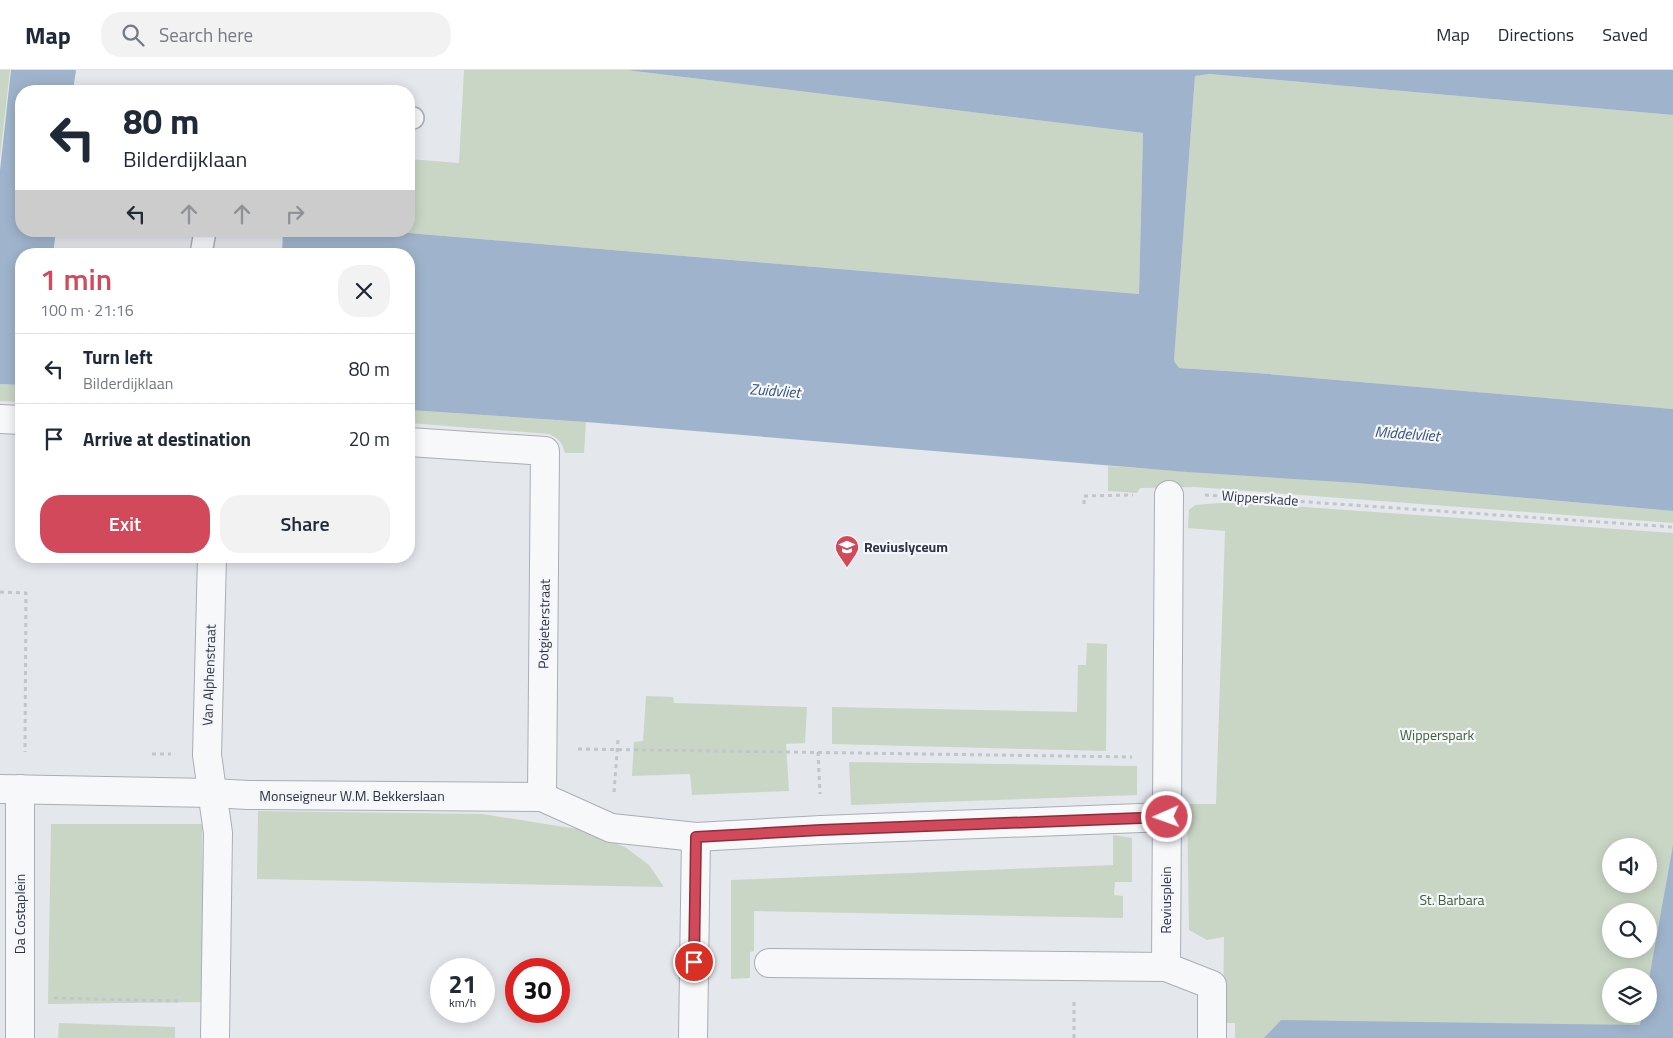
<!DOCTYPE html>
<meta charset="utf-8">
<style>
:root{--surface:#fff;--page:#f2f2f3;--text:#1f2937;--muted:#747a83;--line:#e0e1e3;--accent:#d1495b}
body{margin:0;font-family:"Titillium Web",sans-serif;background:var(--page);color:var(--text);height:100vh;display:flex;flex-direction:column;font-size:19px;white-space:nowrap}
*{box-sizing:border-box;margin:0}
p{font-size:16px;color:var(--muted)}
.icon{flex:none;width:28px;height:28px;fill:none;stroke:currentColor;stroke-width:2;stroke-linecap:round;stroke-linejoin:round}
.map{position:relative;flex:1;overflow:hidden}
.side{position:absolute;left:15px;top:178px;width:400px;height:315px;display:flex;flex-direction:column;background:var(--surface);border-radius:20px;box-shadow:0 2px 12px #0003}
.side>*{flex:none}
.banner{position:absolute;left:15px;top:15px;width:400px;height:152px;border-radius:20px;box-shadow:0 2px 12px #0003;background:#fff;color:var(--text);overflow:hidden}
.tools{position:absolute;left:1602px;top:768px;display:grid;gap:10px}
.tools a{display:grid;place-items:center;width:55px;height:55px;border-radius:50%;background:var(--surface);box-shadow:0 2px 12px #0003;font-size:25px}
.speed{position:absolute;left:430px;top:888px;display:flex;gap:10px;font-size:25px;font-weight:700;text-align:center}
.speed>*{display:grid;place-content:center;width:65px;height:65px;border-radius:50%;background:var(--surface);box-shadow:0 2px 12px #0003;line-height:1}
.speed small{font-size:12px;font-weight:400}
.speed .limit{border:8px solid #d22;background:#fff;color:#111}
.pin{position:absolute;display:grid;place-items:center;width:42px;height:42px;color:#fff;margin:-21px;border:2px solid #fff;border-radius:50%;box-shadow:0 1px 5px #0007}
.me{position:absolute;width:55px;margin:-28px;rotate:268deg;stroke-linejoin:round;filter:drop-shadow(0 0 4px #0008)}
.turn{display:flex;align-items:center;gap:18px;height:105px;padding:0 25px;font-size:22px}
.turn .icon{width:65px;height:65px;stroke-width:2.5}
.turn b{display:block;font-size:35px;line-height:42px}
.lanes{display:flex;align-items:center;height:48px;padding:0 25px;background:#0003;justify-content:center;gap:25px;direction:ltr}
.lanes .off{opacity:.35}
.round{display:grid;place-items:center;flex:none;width:52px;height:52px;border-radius:20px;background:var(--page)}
.overview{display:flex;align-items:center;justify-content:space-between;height:85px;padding:0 25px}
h1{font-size:30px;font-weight:600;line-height:38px;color:var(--accent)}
.cta{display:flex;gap:10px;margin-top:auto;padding:10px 25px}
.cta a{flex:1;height:58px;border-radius:20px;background:var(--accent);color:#fff;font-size:20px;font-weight:600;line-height:58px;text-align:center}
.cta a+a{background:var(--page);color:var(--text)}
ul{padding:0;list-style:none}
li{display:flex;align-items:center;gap:15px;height:70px;padding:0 25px;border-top:1px solid var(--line)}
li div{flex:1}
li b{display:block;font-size:19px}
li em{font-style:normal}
header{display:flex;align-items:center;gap:30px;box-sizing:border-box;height:70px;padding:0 25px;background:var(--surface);border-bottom:1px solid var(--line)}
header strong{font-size:24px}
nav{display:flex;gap:28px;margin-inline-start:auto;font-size:18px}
.search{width:350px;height:45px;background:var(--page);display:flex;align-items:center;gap:12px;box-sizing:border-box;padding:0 18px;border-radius:20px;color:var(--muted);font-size:19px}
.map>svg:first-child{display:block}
</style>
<header>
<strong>Map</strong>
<div class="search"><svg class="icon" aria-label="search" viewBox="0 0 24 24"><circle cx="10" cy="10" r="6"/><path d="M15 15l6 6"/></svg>Search here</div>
<nav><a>Map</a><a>Directions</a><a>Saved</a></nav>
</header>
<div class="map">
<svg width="1673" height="968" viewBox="0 0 1673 968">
<rect width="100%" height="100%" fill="#e4e7ec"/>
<g fill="#c9d6c5" fill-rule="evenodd">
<polygon points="0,0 10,0 0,87"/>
<polygon points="464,0 626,0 1143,63 1139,224 385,161 409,161 409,89 459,93"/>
<polygon points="1210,4 1673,45 1673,339 1257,303 1179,298 1174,291 1195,6"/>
<polygon points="0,314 21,315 21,332 0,331"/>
<path d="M409 340 586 352 584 383H565C562 372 559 369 549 364L409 353Z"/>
<polygon points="1108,396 1356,413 1673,441 1673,453 1195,417 1140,418 1137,423 1108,421"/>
<path d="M1233 432 1673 463V968H1235V953H1223L1224 867 1207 870 1189 860 1187 734H1216L1225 461 1188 458 1189 440 1195 435ZM1611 776H1649V814H1611ZM1611 841H1649V879H1611ZM1611 906H1649V944H1611Z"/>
<polygon points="1087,573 1107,574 1106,681 832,674 832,637 1077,642 1078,595 1086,595"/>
<polygon points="646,626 673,627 674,633 807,637 805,673 786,674 789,721 692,725 690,704 632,706 634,672 643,671"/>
<polygon points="849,692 1137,696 1137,725 851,735"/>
<polygon points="258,741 482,744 577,759 625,777 649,795 664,817 257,809"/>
<polygon points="51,754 202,754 204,932 48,934"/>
<polygon points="1113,765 1132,768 1132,812 1115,812 1114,825 1123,826 1123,848 754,841 754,881 750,882 750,908 731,909 731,810 1113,795"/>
<polygon points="59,953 175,957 175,968 58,968"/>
</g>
<g fill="#9fb4cc">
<polygon points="11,0 76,0 73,21 21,21 21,161 56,161 53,184 21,184 21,315 0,314 0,100"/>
<polygon points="626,0 1673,0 1673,45 1210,4 1195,6 1174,291 1179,298 1257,303 1673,339 1673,441 1356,413 1187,402 586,352 409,340 409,184 282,184 283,161 385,161 1139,224 1143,63"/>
<polygon points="1673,775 1673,968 1264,968 1281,950 1640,955 1642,944 1649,944 1649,909"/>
</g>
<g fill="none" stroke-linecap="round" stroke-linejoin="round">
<g stroke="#a9aeb7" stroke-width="24">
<g id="service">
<polyline points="409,47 413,48"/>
<polyline points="201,184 205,161"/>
</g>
</g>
<g stroke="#a9aeb7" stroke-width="30">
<g id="minor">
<polyline points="0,349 21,350"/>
<polyline points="409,372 545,381 542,727"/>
<polyline points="212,486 207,685 218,763 215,968"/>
<polyline points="0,719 212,723 248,725 542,727 611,758 696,767 821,760 1167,747"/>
<polyline points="769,893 1166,897 1169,425"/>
<polyline points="1166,897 1212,915 1212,968"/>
<polyline points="20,968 20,719"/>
<polyline points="693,968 696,767"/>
</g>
</g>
<g stroke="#c2c5cb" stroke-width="3" stroke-dasharray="4 4" stroke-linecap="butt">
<polyline points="1205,425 1673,457"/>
<polyline points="1084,434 1084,426 1133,425"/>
<polyline points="0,522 26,523 25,682"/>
<polyline points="578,679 1132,687"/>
<polyline points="818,682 820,724"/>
<polyline points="152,684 171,684"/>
<polyline points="614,722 618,670"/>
<polyline points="54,928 180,931"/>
<polyline points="1074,968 1074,932"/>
</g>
<use href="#service" stroke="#f7f8fa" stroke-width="21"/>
<use href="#minor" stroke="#f7f8fa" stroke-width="28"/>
</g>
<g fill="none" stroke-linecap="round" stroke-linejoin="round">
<g stroke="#882f3b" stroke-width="12">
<polyline id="route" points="694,892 696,767 821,760 1167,747"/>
</g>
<use href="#route" stroke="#d1495b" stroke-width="9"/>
</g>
<defs>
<g id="school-pin" transform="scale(1.25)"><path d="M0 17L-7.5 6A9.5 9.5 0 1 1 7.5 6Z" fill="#d1495b" stroke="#f4f6f9"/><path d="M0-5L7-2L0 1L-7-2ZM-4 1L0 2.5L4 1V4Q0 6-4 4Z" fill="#fff"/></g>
</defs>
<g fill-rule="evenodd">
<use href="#school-pin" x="847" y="477"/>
</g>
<g text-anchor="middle" stroke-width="4.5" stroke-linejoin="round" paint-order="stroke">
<g font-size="14" fill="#2b3445" stroke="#f4f6f9">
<text transform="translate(1260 428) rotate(4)" y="5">Wipperskade</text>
<text transform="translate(544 554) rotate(-89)" y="5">Potgieterstraat</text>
<text transform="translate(209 605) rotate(-88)" y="5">Van Alphenstraat</text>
<text x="352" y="731">Monseigneur W.M. Bekkerslaan</text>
<text transform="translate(1166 830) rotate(-90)" y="5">Reviusplein</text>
<text transform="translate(20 844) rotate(-90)" y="5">Da Costaplein</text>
</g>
<g font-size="14" font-weight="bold" fill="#2b3445" stroke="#f4f6f9" text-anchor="start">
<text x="864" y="482">Reviuslyceum</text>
</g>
<g font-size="14" fill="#3f6138" stroke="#f4f6f9">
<text x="1437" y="670">Wipperspark</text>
<text x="1452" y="835">St. Barbara</text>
</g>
<g font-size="15" font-style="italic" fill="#34527a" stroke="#f4f6f9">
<text transform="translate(775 321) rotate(4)" y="5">Zuidvliet</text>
<text transform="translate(1407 364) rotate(4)" y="5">Middelvliet</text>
</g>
</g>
</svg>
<div class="tools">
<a><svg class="icon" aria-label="sound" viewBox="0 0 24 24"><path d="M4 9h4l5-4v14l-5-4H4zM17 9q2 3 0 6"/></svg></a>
<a><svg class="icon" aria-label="search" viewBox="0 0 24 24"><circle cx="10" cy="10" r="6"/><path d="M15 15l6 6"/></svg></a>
<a><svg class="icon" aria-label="layers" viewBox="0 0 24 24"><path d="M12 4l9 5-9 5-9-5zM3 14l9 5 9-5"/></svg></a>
</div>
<div class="speed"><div>21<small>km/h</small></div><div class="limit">30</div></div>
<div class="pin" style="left:694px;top:892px;background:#d93025"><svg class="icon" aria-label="arrive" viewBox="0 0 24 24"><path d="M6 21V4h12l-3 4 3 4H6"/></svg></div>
<svg class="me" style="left:1167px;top:747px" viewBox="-20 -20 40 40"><circle r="17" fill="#d1495b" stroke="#fff" stroke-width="3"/><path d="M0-11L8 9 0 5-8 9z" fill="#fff"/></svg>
<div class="banner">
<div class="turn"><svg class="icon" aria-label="left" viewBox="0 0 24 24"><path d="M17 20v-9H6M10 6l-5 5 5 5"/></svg><div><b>80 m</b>Bilderdijklaan</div></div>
<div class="lanes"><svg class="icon" aria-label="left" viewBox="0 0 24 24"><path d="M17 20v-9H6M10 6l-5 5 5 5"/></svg><svg class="icon off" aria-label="ahead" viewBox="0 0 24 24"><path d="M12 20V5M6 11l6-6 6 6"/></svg><svg class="icon off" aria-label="ahead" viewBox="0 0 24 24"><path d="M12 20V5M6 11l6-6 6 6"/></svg><svg class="icon off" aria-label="right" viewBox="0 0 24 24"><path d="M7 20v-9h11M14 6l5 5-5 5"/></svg></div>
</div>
<section class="side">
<div class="overview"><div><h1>1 min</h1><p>100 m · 21:16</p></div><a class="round"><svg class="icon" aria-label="close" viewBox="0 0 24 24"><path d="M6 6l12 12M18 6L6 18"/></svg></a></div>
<ul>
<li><svg class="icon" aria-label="left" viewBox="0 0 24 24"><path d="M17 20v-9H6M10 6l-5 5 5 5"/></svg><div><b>Turn left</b><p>Bilderdijklaan</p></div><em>80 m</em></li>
<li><svg class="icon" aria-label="arrive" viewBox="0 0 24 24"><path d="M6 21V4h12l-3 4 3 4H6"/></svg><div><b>Arrive at destination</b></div><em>20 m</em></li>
</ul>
<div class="cta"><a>Exit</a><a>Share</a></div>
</section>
</div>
